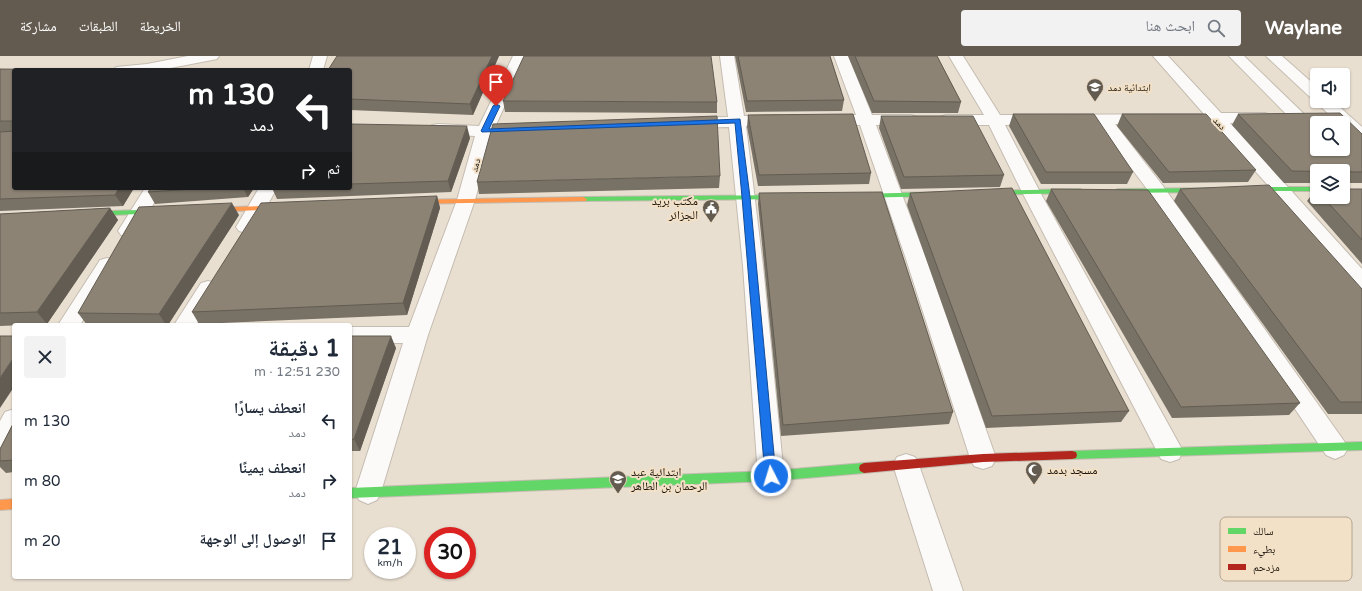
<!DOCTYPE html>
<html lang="ar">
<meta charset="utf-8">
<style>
:root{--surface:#fff;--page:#f2f2f3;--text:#1f2937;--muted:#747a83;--accent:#635b50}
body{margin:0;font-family:"Varela Round","Noto Naskh Arabic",sans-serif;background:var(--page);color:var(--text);direction:rtl;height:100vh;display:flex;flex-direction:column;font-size:15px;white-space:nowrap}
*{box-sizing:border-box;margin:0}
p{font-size:13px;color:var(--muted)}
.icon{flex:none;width:22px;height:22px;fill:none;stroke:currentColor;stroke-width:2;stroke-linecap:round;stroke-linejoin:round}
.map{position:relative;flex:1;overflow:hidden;direction:ltr}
.side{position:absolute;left:12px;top:267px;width:340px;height:256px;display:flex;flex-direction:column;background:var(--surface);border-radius:4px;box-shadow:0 1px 3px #0004;direction:rtl}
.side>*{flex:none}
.guide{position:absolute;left:12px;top:12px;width:340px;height:122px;border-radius:4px;box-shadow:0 1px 3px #0004;direction:rtl;background:#202124;color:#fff;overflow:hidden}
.fabs{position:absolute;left:1310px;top:12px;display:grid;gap:8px}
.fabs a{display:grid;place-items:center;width:40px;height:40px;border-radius:4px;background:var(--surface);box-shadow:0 1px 3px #0004;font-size:20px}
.speed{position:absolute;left:364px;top:471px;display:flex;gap:8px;font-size:20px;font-weight:700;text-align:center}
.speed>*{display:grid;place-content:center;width:52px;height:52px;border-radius:50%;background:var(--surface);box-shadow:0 1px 3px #0004;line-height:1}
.speed small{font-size:10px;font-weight:400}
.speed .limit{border:6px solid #d22;background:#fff;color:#111}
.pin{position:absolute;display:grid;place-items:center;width:34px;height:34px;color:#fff;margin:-41px -17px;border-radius:50% 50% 50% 0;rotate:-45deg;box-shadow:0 0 4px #0007}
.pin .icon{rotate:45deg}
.me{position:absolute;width:44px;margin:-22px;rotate:355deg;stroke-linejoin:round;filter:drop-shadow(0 0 3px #0008)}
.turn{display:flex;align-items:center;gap:14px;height:84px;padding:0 12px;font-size:18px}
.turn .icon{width:52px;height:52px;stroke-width:2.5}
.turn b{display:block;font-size:28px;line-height:34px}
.then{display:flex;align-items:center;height:38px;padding:0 12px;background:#0003;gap:8px;font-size:15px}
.round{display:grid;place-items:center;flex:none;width:42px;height:42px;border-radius:4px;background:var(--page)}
.summary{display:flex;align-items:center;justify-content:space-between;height:68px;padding:0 12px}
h1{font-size:24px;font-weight:700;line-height:30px}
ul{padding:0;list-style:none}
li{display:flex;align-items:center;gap:12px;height:60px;padding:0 12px}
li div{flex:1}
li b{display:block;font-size:15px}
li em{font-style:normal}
header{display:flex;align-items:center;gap:24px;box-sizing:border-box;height:56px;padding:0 20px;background:var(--accent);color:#fff}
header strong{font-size:19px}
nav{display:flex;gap:22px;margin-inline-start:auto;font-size:14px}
.search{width:280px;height:36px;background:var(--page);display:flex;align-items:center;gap:10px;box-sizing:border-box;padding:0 14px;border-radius:4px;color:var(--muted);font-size:15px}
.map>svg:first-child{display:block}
</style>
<header>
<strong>Waylane</strong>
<div class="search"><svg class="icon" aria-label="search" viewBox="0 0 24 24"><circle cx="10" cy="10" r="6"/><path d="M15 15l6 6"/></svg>ابحث هنا</div>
<nav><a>الخريطة</a><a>الطبقات</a><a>مشاركة</a></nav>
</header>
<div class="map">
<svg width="1362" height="535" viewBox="0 0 1362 535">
<rect width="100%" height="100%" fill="#e9dfd1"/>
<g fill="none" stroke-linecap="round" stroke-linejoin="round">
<g stroke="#c4bcb1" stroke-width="2">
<g id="street">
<polygon points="188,0 219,0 217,3 212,4 160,14 114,14 116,11 147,8"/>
<polygon points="313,0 327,0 323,14 309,14"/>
<polygon points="513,0 527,0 496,69 521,68 527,69 529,73 527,77 492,80 475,144 428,279 381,436 377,444 368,448 359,444 355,436 403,287 350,287 350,271 409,271 457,144 475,80 438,78 432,77 430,73 432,69 438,68 479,70"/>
<polygon points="720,0 734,0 744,60 777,59 783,61 785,64 783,67 746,70 763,210 784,420 780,428 771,431 762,428 758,420 743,210 729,71 688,72 682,70 680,67 682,64 688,62 728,61"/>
<polygon points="834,0 848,0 872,59 911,59 917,61 919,64 917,67 911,69 876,69 925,200 996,402 992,410 983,413 974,410 970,402 905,200 860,69 826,69 820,67 818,64 820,61 826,59 856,59"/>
<polygon points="949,0 963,0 1000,59 1204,58 1153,0 1168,0 1221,57 1265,57 1271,59 1273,62 1271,65 1230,67 1362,213 1362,233 1355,231 1275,137 1212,67 1115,68 1163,130 1344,385 1348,392 1344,399 1335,403 1326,399 1150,137 1098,68 1005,69 1040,136 1183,395 1179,403 1170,406 1161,403 1022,136 989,69 946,69 940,67 938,64 940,61 946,59 984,59"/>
<polygon points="1229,0 1244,0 1305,59 1307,62 1305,65 1299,67 1293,65"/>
<polygon points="1266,0 1282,0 1317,31 1317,44 1311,42"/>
<polygon points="1317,44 1317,45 1333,45 1362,71 1362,85 1356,84 1343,71 1343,67 1338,67 1318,48 1316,45"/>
<polygon points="145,132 163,132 135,179 128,181 121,179 118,175"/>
<polygon points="259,132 277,132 253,175 246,177 239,175 236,171"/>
<polygon points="107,202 114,204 117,209 80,269 58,269 100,204"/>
<polygon points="208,225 215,227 219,232 196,269 174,269 201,227"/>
<polygon points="14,353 14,385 9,394 0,397 0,365 5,356"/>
<polygon points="906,398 915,401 919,409 963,535 933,535 893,409 897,401"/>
</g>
</g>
<g stroke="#c4bcb1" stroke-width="2">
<g id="fast">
<rect x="1239" y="131" width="78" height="4"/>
<polygon points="1210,132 1214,134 1213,136 1118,137 1114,135 1118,133"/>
<polygon points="1080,133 1084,135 1083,137 984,139 980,137 984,135"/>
<polygon points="940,136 944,138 943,140 854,142 850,140 854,138"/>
<polygon points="788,139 791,139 791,143 583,145 579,143 583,141"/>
<polygon points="166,153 170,155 169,157 83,160 79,158 83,156"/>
<polygon points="1362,386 1362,394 1072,403 1068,402 1067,399 1068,396 1072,395"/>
<polygon points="864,407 868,409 869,412 868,415 864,417 771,425 350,442 350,432 771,415"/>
</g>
</g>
<g stroke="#c4bcb1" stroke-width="2">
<g id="slow">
<polygon points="583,141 587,143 586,145 408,148 404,146 408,144"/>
<polygon points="288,149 291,149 291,153 206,156 202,154 206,152"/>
<polygon points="14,443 14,453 0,454 0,444"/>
</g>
</g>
<g stroke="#c4bcb1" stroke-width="2">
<polygon id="jam" points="1072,395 1076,396 1077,399 1076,402 1072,403 983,406 864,417 860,415 859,412 860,409 864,407 983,398"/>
</g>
<use href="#street" fill="#fcfaf8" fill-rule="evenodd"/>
<use href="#fast" fill="#63d668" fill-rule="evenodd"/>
<use href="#slow" fill="#ff974d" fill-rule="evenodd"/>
<use href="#jam" fill="#b3261e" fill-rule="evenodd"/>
</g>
<g fill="#787165">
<polygon points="337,0 499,0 473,59 350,54 350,14"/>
<polygon points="735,0 830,0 844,44 842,55 746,56"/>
<polygon points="848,0 937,0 961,46 958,57 872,57"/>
<polygon points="0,13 14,14 14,132 134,132 123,150 0,155"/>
<polygon points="503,45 717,46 717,57 505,56"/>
<polygon points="1013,58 1133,116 1127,128 1041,128 1009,70"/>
<polygon points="1122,58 1256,114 1248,126 1163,127 1117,70"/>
<polygon points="1238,58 1362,78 1362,127 1343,127 1343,115 1317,115 1317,127 1284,127 1232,69"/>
<polygon points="748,59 871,117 869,128 758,130 747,71"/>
<polygon points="881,60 1004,119 1000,131 901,133 879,72"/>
<polygon points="350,68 470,82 451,136 277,143 272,132 350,132"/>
<polygon points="720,120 719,132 479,138 477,126"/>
<polygon points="151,132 254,132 248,141 155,148 148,136"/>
<polygon points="1051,133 1300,347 1289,359 1172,362 1046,145"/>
<polygon points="1180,133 1362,233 1362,358 1328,358 1174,145"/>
<polygon points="1316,133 1317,133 1317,141 1343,141 1362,133 1362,208 1307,145"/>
<polygon points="759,137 953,356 949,368 781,380 758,148"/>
<polygon points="910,137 1129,355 1121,366 986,372 907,149"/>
<polygon points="437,140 440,152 407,259 199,268 192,256"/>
<polygon points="110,152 118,164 47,268 0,270 0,158"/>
<polygon points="239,159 168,269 87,269 78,257"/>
<polygon points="350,280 396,292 360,395 350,395"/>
<polygon points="14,366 14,416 6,417 0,411 0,393"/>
</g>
<g fill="#625c52">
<polygon points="492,0 499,0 473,59 470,48"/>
<polygon points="467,70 470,82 451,136 448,125"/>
<polygon points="119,132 134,132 123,150 115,139"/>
<polygon points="243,132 254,132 248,141"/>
<polygon points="437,140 440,152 407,259 403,247"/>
<polygon points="232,147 239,159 168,269 166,269 159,258"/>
<polygon points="110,152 118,164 47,268 37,256"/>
<polygon points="391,280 396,292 360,395 354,383"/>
<polygon points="14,301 14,331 0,352 0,322"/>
</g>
<g fill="#8c8375" stroke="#625c52" fill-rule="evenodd">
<polygon points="337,0 492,0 470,48 350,43 350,14 328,14"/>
<polygon points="524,0 711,0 717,46 503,45"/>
<polygon points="738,0 830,0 844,44 747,45"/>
<polygon points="855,0 937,0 961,46 874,45"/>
<polygon points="0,13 83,14 14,14 14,65 0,65"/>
<path d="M1340 57 1362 78V116L1292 115 1238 58ZM1317 67H1343V93H1317Z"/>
<polygon points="853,58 871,117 759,119 748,59"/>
<polygon points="1013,58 1094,58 1133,116 1046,116"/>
<polygon points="1122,58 1206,58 1256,114 1169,116"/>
<polygon points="717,60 720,120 477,126 493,68"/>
<polygon points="881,60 973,60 1004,119 904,121"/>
<polygon points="350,68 467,70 448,125 350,128"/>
<polygon points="14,75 14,132 119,132 115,139 0,143 0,76"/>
<polygon points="1269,129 1362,233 1362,346 1340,346 1180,133"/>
<polygon points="151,132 209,132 148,136"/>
<polygon points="1012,132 1129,355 992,360 910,137"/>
<polygon points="1051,133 1148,134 1300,347 1181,351"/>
<polygon points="1343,133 1362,133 1362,184 1323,141 1343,141"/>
<polygon points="882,136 953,356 783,369 759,137"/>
<polygon points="437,140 403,247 192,256 261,147"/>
<polygon points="232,147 159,258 78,257 139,151"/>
<polygon points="110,152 37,256 0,257 0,158"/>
<polygon points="0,280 14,280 14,301 0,322"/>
<polygon points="350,280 391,280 354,383 350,384"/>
<polygon points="14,366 14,404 0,405 0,393"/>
</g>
<polygon fill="#1a73e8" stroke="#114b97" points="496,48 500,50 489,73 740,63 750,141 776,420 775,424 771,425 767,424 765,420 742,141 735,67 482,76 481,75 493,50"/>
<defs>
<g id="school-pin" transform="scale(0.9)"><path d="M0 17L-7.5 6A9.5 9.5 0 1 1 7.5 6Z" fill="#635b50" stroke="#f3e1c7"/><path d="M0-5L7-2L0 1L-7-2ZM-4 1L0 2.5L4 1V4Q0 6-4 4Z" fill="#fff"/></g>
<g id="civic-pin" transform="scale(0.9)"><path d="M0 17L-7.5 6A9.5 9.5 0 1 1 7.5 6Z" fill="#635b50" stroke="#f3e1c7"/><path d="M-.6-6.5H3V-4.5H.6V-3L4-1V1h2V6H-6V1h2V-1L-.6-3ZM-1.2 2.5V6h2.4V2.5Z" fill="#fff"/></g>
<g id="mosque-pin" transform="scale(0.9)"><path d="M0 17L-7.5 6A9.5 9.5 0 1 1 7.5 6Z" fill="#635b50" stroke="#f3e1c7"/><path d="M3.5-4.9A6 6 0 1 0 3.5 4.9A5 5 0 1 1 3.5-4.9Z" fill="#fff"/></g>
</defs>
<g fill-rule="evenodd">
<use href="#school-pin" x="1095" y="31"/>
<use href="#civic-pin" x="711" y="152"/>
<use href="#mosque-pin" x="1034" y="414"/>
<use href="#school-pin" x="618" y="423"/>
</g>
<g text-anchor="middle" stroke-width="4" stroke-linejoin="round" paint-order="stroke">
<g font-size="10" fill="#1b140b" stroke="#f3e1c7" text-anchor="start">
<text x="1108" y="35">ابتدائية دمد</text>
</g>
<g font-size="10" fill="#1b140b" stroke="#f3e1c7">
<text transform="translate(1220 67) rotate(47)" y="4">دمد</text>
<text transform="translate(475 109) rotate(-75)" y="4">دمد</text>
</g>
<g font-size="12" fill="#1b140b" stroke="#f3e1c7" text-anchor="start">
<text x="698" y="149" text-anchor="end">مكتب بريد<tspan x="698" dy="14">الجزائر</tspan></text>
<text x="1047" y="418">مسجد بدمد</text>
<text x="631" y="420">ابتدائية عبد<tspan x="631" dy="14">الرحمان بن الطاهر</tspan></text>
</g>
</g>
<rect x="1220" y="461" width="132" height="64" rx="6" fill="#f3e1c7" stroke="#b2a48f" stroke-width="1"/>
<rect x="1228" y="472" width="18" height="6" fill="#63d668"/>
<rect x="1228" y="490" width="18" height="6" fill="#ff974d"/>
<rect x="1228" y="508" width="18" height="6" fill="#b3261e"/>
<g font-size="11" fill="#1b140b">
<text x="1253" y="479">سالك</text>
<text x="1253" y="497">بطيء</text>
<text x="1253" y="515">مزدحم</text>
</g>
</svg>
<div class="fabs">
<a><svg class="icon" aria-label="sound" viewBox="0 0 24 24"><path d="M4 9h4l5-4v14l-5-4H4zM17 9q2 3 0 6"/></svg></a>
<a><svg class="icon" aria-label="search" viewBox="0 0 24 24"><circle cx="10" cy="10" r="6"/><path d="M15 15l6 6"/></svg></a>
<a><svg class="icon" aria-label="layers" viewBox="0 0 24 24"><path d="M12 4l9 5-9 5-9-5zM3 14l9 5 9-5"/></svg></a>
</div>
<div class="speed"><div>21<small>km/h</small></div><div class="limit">30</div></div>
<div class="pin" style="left:496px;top:50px;background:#d93025"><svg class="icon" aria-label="arrive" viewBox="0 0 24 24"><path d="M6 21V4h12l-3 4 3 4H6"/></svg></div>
<svg class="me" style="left:771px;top:420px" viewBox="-20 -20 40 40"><circle r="17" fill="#1a73e8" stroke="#fff" stroke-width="3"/><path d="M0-11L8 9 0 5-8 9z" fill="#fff"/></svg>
<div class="guide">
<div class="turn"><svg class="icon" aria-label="left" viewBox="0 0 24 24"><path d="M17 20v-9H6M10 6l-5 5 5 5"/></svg><div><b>130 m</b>دمد</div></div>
<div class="then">ثم<svg class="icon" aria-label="right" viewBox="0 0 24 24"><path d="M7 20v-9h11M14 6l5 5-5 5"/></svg></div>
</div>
<section class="side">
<div class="summary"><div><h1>1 دقيقة</h1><p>230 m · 12:51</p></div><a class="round"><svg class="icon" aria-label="close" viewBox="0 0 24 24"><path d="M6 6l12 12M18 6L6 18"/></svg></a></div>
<ul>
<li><svg class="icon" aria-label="left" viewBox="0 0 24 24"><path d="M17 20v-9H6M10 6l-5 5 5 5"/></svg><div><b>انعطف يسارًا</b><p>دمد</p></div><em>130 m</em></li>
<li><svg class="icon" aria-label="right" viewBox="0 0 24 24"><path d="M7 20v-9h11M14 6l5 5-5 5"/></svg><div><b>انعطف يمينًا</b><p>دمد</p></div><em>80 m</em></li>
<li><svg class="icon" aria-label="arrive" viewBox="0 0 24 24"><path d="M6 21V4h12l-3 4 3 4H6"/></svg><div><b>الوصول إلى الوجهة</b></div><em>20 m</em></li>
</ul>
</section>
</div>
